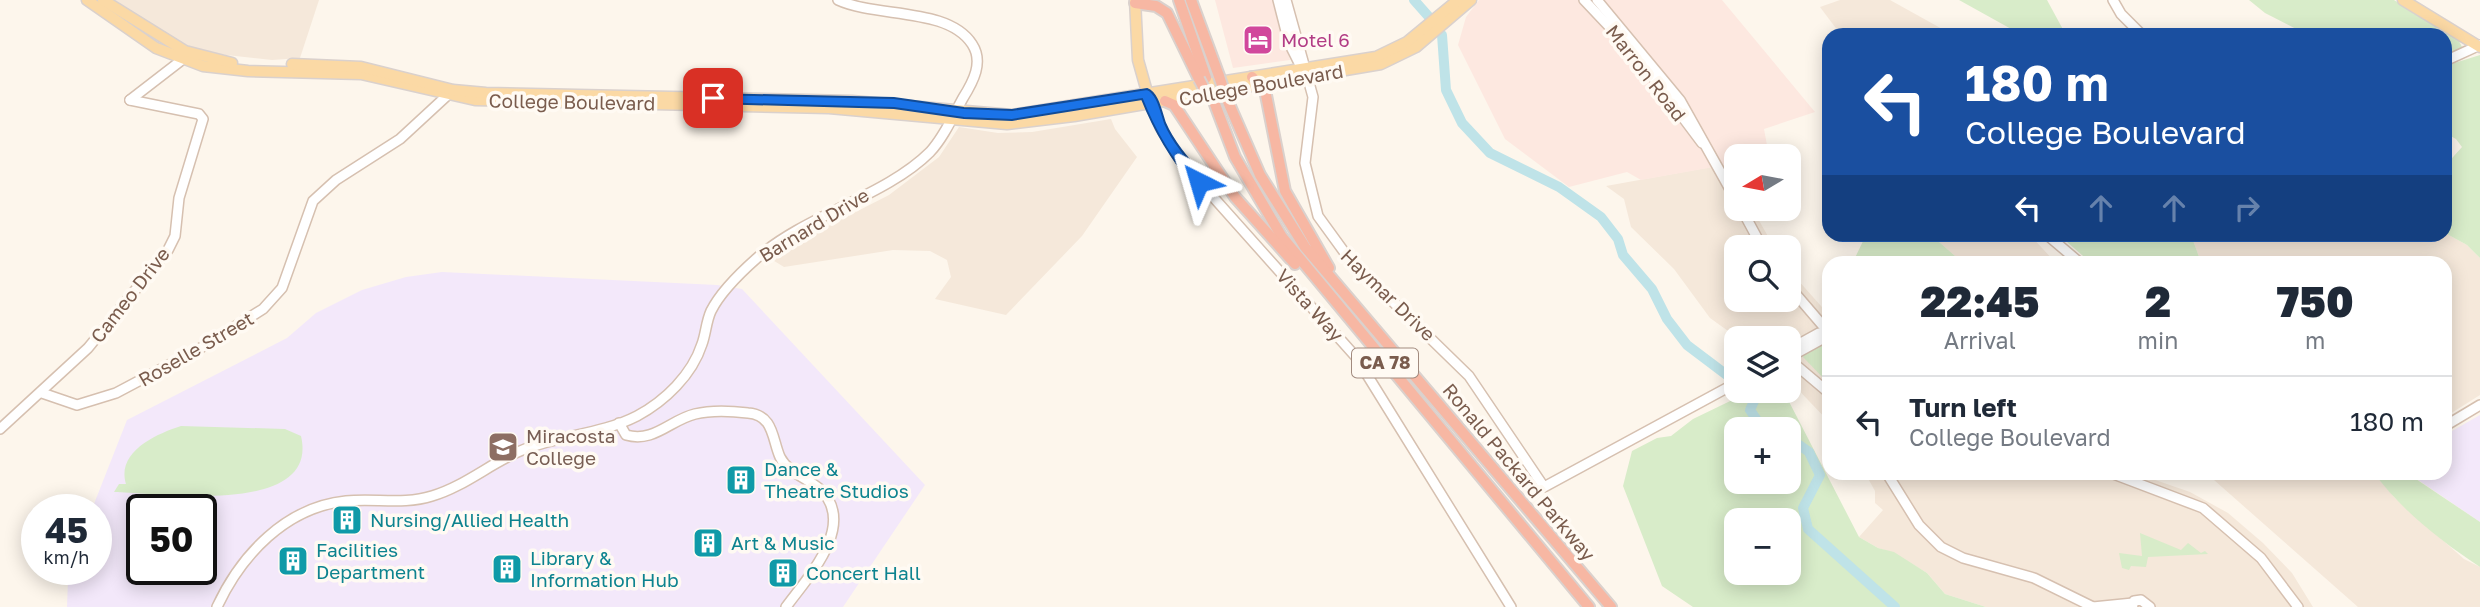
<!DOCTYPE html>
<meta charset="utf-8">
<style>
:root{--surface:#fff;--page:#f2f2f3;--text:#1f2937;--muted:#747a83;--line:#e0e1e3}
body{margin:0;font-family:"Golos Text",sans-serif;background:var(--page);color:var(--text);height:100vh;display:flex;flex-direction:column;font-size:26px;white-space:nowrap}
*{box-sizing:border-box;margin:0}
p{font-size:23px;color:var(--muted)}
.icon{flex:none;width:38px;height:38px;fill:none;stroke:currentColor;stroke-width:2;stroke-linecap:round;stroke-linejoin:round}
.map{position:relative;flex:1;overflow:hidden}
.panel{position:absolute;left:1822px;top:256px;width:630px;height:224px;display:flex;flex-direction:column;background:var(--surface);border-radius:21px;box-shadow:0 4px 18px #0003}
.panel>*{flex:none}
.banner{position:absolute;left:1822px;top:28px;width:630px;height:214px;border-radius:21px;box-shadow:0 4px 18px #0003;background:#1a4fa0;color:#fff;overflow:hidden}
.needle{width:46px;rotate:260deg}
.buttons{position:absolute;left:1724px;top:144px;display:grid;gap:14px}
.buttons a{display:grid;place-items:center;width:77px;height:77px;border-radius:14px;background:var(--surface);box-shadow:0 4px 18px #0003;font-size:35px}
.speed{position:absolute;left:21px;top:494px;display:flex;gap:14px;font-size:35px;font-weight:700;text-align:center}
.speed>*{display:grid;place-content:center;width:91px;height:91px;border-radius:50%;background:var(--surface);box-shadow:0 4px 18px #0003;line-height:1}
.speed small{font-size:18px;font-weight:400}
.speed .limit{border:4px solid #111;border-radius:10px;background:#fff;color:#111}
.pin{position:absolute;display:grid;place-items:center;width:60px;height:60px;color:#fff;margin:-30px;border-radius:14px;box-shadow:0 4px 10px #0006}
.me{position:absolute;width:77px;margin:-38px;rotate:320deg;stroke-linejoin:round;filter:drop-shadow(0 0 5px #0008)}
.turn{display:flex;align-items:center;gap:24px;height:147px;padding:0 28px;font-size:32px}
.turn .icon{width:91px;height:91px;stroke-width:2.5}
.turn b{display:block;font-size:49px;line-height:60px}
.lanes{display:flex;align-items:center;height:66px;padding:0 28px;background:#0003;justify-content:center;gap:35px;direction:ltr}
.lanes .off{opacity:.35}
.eta{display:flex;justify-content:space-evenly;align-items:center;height:119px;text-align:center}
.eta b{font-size:42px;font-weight:800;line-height:49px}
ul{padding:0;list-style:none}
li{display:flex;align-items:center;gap:21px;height:91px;padding:0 28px;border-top:2px solid var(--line)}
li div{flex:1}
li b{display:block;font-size:26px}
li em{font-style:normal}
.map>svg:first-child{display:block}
</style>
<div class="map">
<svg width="2480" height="607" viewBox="0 0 2480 607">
<rect width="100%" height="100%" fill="#fdf6ec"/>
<g fill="#f5e8da">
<polygon points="115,0 319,0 300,58 272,60 217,54 189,46 148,24"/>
<polygon points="1840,0 1890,0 1953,35 1841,35 1820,7"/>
<polygon points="1111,119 1115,129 1137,157 1082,236 1006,315 935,299 951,277 947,260 930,251 893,250 784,267 771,259 803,239 889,195 939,157 959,127 998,133 1032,132"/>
<polygon points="1728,164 1736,179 1736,208 1752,208 1774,247 1736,247 1736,299 1788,299 1789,270 1829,315 1829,422 1789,380 1788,338 1738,338 1710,318 1674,269 1631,227 1624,199 1606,186"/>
<polygon points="2445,233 2467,245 2480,258 2480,395 2445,417 2445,262 2201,262 2191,235"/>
<polygon points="1931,235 2030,235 2055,262 1962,262"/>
<polygon points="1865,473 2135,473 2190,492 2228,513 2263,543 2292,573 2313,607 1986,607 1945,594 1927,573 1894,553 1878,548 1859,537 1883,510 1875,503 1875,491"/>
<polygon points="2213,473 2374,473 2395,498 2464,559 2480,567 2480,607 2358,607 2214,480"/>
</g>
<g fill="#fde8e0">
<polygon points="1215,0 1274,0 1290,60 1233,68"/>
<polygon points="1479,0 1722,0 1815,112 1764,129 1769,156 1736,156 1736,163 1641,180 1627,172 1569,187 1505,139 1458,45 1466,17"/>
</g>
<g fill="#f3e8fa" fill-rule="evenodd">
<path d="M442 272 717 285 742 289 925 485 843 607H67L68 580 72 569H96V509H92L127 420 287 338 316 313 362 290 406 277ZM142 509H201V569H142Z"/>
<polygon points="2480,415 2480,522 2408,473 2445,472 2445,435"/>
</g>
<g fill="#d8ecc9" fill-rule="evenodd">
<polygon points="1959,0 2047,0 2066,35 2022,35"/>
<polygon points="2249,0 2394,0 2459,41 2462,47 2445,56 2445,35 2308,35 2265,13"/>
<polygon points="2480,55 2480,258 2467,245 2445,233 2445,166 2462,147 2456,139 2445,133 2445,66"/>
<polygon points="1866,235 1931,235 1962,262 1853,262"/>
<polygon points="2059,235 2191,235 2201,262 2090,262"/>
<polygon points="1823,344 1829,344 1829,384 1803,357 1805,353"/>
<path d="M1753 390H1783L1859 537 1878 548 1894 552 1927 573 1945 594 1986 607H1693L1662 586 1623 486 1632 451 1657 438 1671 436 1693 419ZM1736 429H1788V481H1736ZM1736 520H1788V572H1736Z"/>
<path d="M181 426 285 429 301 436C320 517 158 493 114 492L119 484H126C116 452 156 434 181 426Z"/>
<path d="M2374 473H2407L2480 522V567C2442 542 2401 510 2374 473Z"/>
<polygon points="2140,533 2181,550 2188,543 2201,553 2205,551 2208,554 2148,557 2146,567 2131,566 2129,570 2122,568 2119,553 2142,556"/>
</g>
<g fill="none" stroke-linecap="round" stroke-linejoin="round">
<g stroke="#bfe3e8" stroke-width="10">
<polyline points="1414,0 1429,17"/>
<polyline points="1442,35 1446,90 1462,123 1490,153 1559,187 1601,217 1618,239 1623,255 1652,289 1667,319 1687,345 1736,382"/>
<polyline points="1746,390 1755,399 1750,410 1763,429"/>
<polyline points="1788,437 1809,452 1820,475 1803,508 1808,529 1895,607"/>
</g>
<g stroke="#d6c0b0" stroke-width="12">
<g id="secondary">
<polyline points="1278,0 1289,43 1304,73"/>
<polyline points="1286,0 1313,97 1305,163 1318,216 1350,260 1469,376 1544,487 1736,383"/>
<polyline points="1584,0 1636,55 1702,143"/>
<polyline points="1597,0 1680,100 1736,200"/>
<polyline points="2113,0 2121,14 2142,35"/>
<polyline points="2445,61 2480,45"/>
<polyline points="130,100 187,56"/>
<polyline points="1150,103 1160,127 1181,161 1356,357 1511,607"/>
<polyline points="1741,208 1762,247"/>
<polyline points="2046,234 2079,262"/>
<polyline points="1788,285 1824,327"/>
<polyline points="1790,349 1819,333"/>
<polyline points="1795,354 1824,338"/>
<polyline points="1790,360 1829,393"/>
<polyline points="42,393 77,405 116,393 199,349 263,309 282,288 313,201 336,180 400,139 452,91"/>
<path d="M619 423 626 435C654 443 670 420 695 414 711 410 732 411 748 413 774 415 772 439 780 457 788 473 808 478 821 490 857 526 807 578 786 607"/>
<polyline points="2445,426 2480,405"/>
<polyline points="0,429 88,348 168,250 175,236 179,198 203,119 199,114 130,100"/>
<polyline points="1886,472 1919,525 1941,547 1963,558 2034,578 2093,607"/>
<polyline points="2108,472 2203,508 2261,558 2298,607"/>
<polyline points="2133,605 2134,601 2141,600 2150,607"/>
<path d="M217 607C241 555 286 507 346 501 375 498 404 505 432 496 466 486 493 461 525 449 562 435 602 434 637 416 665 401 692 375 702 344 706 333 706 322 711 311 721 291 740 273 757 258 806 215 886 196 930 152 944 137 953 116 963 98 973 82 984 62 972 44 948 7 877 18 838 0"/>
<polyline points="2093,607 2133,603"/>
</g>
</g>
<g stroke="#dad1cd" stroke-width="13">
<g id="primary">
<polyline points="87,0 156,48 203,66 248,71 361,74 475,100 829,108 1007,124 1074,116 1381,64 1416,47 1471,0"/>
<polyline points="103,0 185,51 232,63"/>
<polyline points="1135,0 1138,60 1149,99"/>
<polyline points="2403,0 2480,47"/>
<polyline points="292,64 361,67 453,90 486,93 852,101 1012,115 1376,57 1407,42 1458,0"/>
</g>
</g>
<g stroke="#dad1cd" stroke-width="14">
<g id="highway">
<polyline points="1179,0 1206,78"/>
<polyline points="1191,0 1219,76"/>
<polyline points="1135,3 1156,6 1167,13 1199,79"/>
<polyline points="1252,77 1265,90 1285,191 1329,268"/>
<polyline points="1226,97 1260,175 1305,247 1611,607"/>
<polyline points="1213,99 1235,157 1282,237 1589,607"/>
<polyline points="1165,101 1174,105 1235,197 1295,264"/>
</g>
</g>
<use href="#secondary" stroke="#fff" stroke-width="9"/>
<use href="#primary" stroke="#fbd9a5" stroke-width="10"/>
<use href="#highway" stroke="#f7b7a3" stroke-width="10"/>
<g stroke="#dad1cd" stroke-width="14" stroke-linecap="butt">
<g id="highway-bridge">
<polyline points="1219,76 1226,97"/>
<polyline points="1199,79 1210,100"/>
</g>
</g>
<use href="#highway-bridge" stroke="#f7b7a3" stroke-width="10"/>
</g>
<path fill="#1a73e8" stroke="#114b97" stroke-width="2" d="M1147 89C1158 93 1161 112 1165 123 1174 144 1190 161 1205 178V186H1194C1171 159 1155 132 1142 99L1012 120 964 118 894 108 713 103 706 98 713 94 894 98 964 108 1012 110Z"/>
<defs>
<g id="hotel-square" transform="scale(1.575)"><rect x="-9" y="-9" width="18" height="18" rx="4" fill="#d1479c" stroke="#fffaf3"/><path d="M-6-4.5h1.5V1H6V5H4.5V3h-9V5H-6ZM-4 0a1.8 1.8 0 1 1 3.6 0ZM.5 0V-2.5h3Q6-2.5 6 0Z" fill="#fff"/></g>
<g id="university-square" transform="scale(1.575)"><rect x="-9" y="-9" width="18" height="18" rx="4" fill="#8d6e63" stroke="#fffaf3"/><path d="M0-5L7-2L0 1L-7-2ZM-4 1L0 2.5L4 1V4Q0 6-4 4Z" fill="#fff"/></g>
<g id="building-square" transform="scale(1.575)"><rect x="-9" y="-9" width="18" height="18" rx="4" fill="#0f9aa8" stroke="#fffaf3"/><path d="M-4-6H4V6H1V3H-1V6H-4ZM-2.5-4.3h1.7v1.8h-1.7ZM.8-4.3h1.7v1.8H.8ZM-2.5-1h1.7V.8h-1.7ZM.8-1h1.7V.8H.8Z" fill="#fff"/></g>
</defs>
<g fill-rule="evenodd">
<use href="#hotel-square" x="1258" y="40"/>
<use href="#university-square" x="503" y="447"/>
<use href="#building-square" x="741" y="480"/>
<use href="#building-square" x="347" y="520"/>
<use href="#building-square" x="708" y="543"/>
<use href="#building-square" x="293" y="561"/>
<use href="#building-square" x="507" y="569"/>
<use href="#building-square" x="783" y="573"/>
</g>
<g text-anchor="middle" stroke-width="7" stroke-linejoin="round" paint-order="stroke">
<rect fill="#fffaf3" stroke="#a28b7f" stroke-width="2" x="1352" y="348.5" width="66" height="29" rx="5"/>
<g font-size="18" font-weight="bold" fill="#7a5c4d">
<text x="1385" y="369">CA 78</text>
</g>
<g font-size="19" fill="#b23c85" stroke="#fffaf3" text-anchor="start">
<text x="1281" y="47">Motel 6</text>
</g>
<g font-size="19" fill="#7a5c4d" stroke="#fffaf3">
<text transform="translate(1646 73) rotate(52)" y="7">Marron Road</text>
<text transform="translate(1261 85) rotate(-10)" y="7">College Boulevard</text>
<text transform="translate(572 102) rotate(1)" y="7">College Boulevard</text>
<text transform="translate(814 225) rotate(-31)" y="7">Barnard Drive</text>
<text transform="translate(130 295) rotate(-52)" y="7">Cameo Drive</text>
<text transform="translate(1388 295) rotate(44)" y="7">Haymar Drive</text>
<text transform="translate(1310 305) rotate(48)" y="7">Vista Way</text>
<text transform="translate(196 349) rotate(-30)" y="7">Roselle Street</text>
<text transform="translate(1519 472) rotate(50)" y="7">Ronald Packard Parkway</text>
</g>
<g font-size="19" fill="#785e54" stroke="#fffaf3" text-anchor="start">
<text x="526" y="443">Miracosta<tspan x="526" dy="22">College</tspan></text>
</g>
<g font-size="19" fill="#0d838f" stroke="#fffaf3" text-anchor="start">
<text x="764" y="476">Dance &amp;<tspan x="764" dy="22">Theatre Studios</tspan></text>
<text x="370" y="527">Nursing/Allied Health</text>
<text x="731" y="550">Art &amp; Music</text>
<text x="316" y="557">Facilities<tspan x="316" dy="22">Department</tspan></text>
<text x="530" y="565">Library &amp;<tspan x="530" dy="22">Information Hub</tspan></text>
<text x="806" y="580">Concert Hall</text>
</g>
</g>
</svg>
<div class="buttons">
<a><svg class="needle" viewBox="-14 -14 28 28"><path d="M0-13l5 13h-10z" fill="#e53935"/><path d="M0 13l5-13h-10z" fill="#747a83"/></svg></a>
<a><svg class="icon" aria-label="search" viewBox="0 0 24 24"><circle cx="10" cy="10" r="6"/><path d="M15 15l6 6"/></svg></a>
<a><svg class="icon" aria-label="layers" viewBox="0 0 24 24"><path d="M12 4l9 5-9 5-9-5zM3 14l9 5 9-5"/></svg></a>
<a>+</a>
<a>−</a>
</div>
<div class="speed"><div>45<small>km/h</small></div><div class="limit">50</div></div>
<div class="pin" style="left:713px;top:98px;background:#d93025"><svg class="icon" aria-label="arrive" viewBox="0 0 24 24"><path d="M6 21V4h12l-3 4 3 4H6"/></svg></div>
<svg class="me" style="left:1199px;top:182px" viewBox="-20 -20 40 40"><path d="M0-17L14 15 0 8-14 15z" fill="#1a73e8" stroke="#fff" stroke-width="4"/></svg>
<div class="banner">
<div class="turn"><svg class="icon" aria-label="left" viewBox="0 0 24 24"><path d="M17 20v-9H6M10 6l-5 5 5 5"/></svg><div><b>180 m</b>College Boulevard</div></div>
<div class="lanes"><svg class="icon" aria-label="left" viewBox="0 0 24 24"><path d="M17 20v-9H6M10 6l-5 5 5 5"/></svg><svg class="icon off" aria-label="ahead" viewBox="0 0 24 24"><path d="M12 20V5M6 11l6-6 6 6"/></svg><svg class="icon off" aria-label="ahead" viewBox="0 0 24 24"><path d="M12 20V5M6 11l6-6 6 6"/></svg><svg class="icon off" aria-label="right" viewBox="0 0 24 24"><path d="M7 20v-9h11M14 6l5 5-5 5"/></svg></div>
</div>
<section class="panel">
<div class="eta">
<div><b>22:45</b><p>Arrival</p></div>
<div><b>2</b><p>min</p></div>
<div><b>750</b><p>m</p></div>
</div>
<ul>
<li><svg class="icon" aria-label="left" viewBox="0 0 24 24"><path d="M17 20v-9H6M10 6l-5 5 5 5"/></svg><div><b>Turn left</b><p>College Boulevard</p></div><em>180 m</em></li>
</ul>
</section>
</div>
